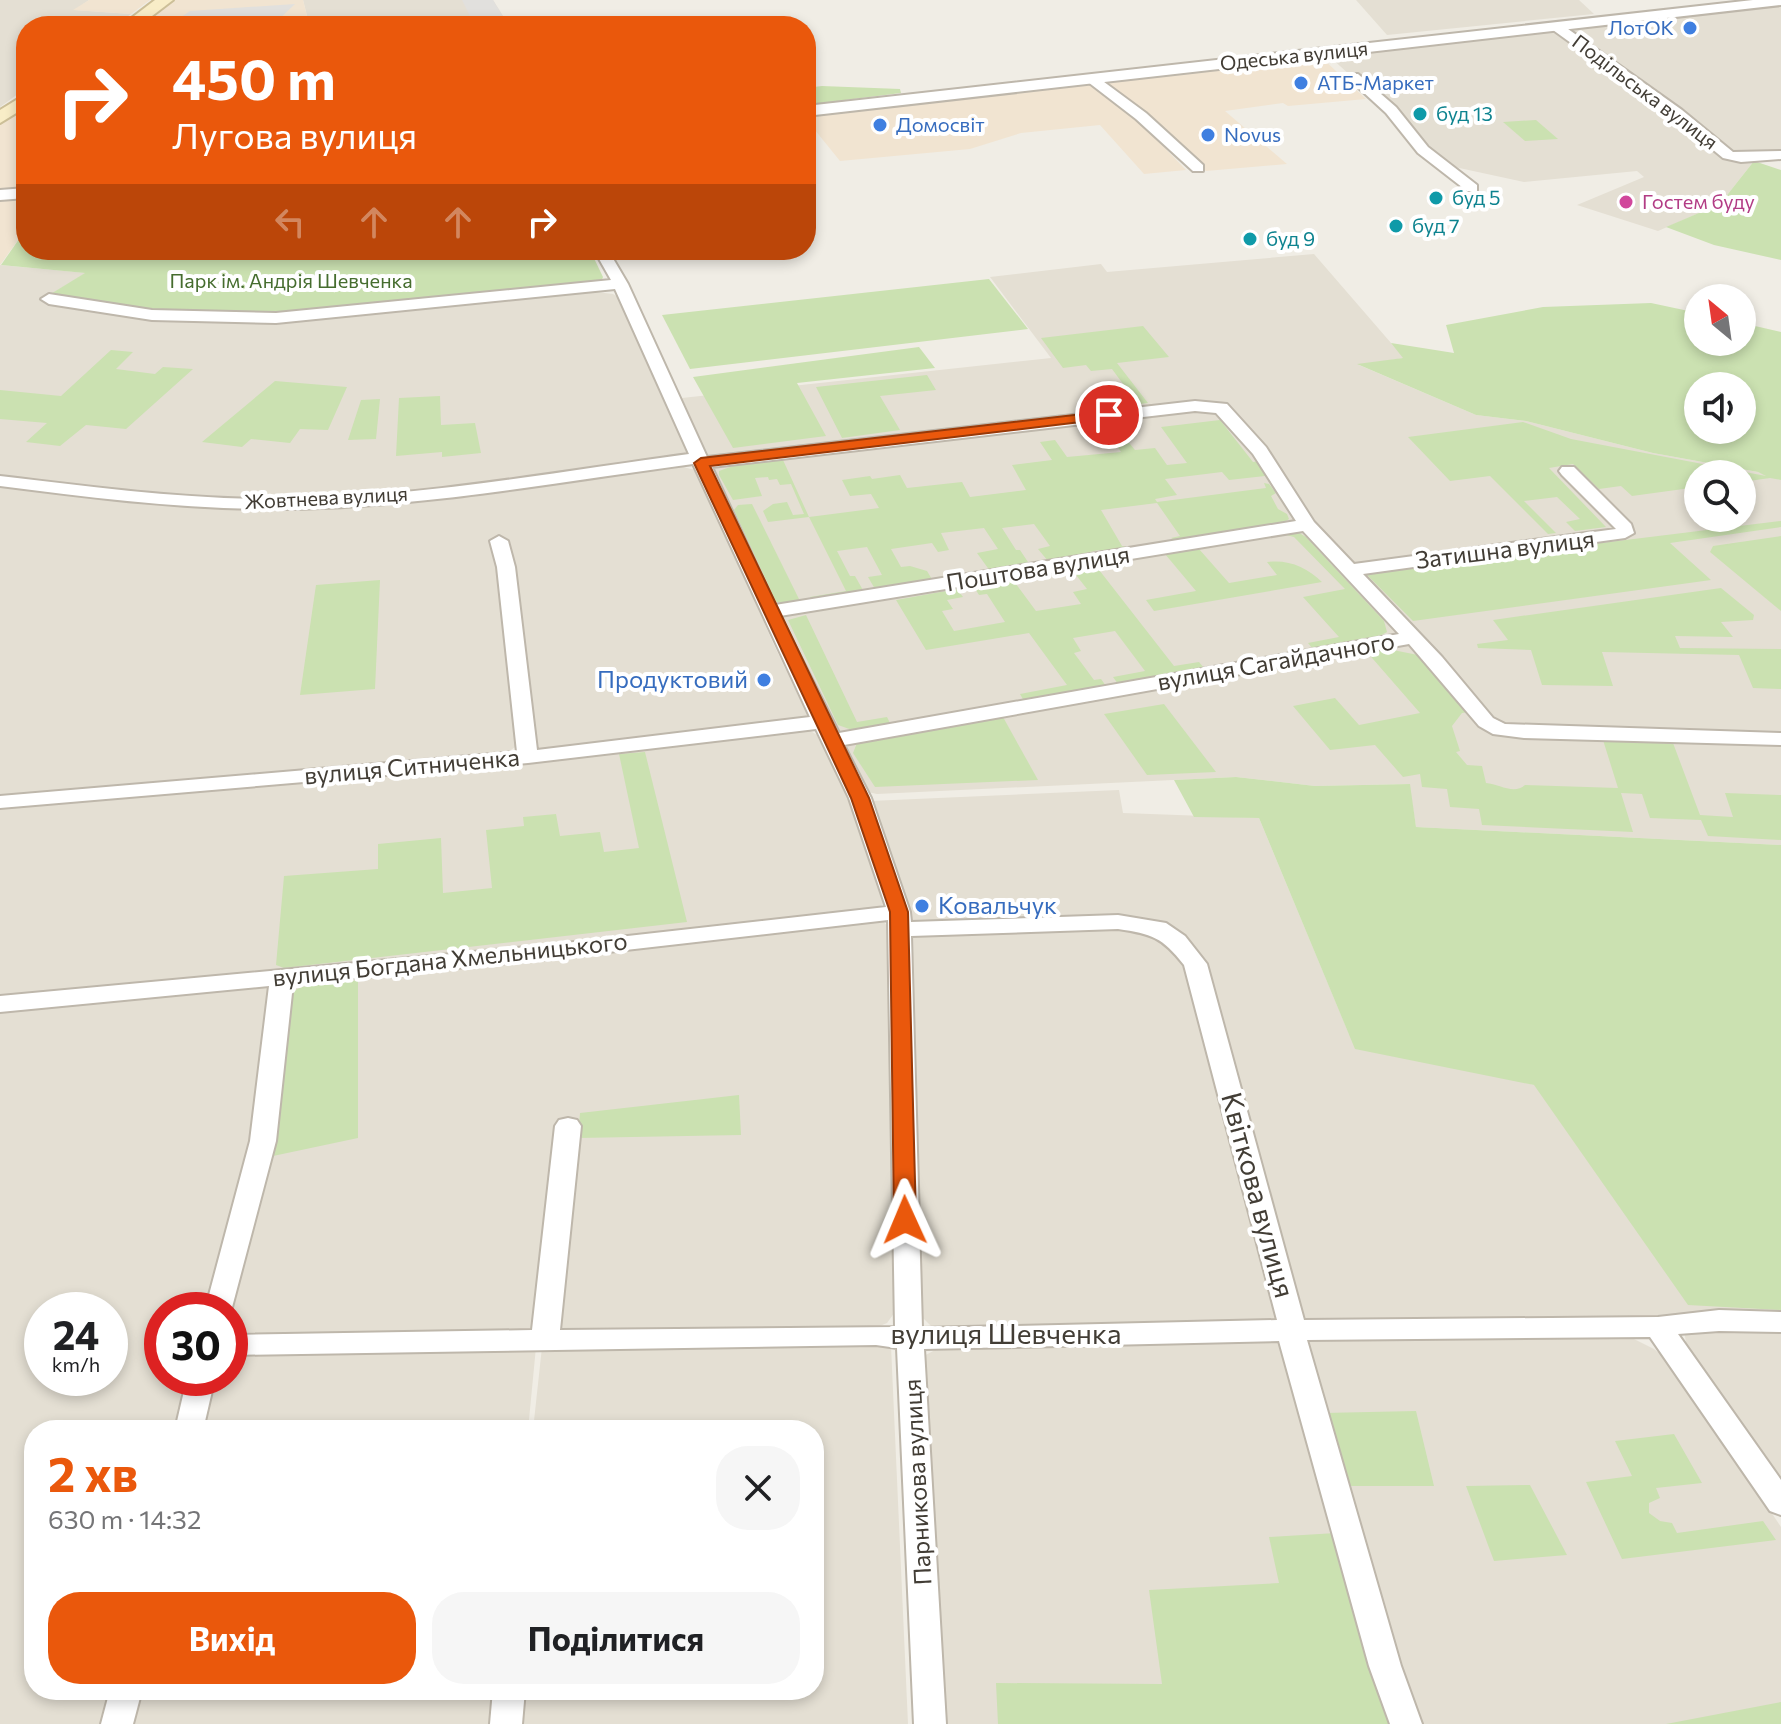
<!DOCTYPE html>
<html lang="uk">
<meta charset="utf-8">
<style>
:root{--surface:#fff;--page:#f6f6f6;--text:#202124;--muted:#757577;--accent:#ea580c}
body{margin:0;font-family:Commissioner,sans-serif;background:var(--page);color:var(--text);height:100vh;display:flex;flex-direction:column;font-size:30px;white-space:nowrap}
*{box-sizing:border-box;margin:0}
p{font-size:26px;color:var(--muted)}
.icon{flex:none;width:44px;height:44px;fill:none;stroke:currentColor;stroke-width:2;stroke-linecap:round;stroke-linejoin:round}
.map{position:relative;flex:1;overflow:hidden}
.side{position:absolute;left:24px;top:1420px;width:800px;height:280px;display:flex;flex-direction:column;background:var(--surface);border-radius:32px;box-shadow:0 4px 12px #0003}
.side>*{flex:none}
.banner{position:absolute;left:16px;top:16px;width:800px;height:244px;border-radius:32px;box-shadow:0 4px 12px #0003;background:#ea580c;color:#fff;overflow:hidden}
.needle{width:52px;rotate:331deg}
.tools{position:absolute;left:1684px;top:284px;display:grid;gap:16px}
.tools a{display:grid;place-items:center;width:72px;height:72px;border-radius:50%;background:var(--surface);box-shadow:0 4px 12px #0003;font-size:40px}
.speed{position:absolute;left:24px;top:1292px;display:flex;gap:16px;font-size:40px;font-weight:700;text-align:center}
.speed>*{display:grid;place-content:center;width:104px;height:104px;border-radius:50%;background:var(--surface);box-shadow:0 4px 12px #0003;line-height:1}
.speed small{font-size:20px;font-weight:400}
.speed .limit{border:12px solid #d22;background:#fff;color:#111}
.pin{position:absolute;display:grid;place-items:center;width:68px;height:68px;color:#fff;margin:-34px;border:4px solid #fff;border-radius:50%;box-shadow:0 2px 8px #0007}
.me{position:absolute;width:88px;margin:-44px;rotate:359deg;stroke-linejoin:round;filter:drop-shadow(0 0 6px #0008)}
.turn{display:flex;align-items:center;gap:28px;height:168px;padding:0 24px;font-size:36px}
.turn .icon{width:104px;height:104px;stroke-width:2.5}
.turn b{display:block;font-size:56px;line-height:68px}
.lanes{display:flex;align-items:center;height:76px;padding:0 24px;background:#0003;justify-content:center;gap:40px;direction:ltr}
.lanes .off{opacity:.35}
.round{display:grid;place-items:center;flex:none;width:84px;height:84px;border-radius:32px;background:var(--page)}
.overview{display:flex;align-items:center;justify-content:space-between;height:136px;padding:0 24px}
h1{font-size:48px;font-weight:700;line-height:60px;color:var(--accent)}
.action{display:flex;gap:16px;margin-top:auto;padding:16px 24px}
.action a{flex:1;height:92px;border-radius:32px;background:var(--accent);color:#fff;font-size:32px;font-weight:700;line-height:92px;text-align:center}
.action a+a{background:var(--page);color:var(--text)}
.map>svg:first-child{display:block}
</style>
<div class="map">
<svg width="1781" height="1724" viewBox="0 0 1781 1724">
<rect width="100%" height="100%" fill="#f0ede5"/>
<g fill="#e4dfd3" fill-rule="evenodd">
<polygon points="0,0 89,0 75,10 131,14 114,26 26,26 26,88 0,107"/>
<polygon points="303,0 493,0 509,26 305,26 309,24"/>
<polygon points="1356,0 1579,0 1594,14 1387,35"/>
<polygon points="1781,5 1781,158 1754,161 1720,204 1658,231 1577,205 1644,177 1637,171 1524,182 1450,166 1329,56"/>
<path d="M1314 254 1404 358 1359 365 1476 415 1526 421 1653 453 1758 472 1781 480V845L1416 827 1409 784 1315 786 1236 777 877 794 868 792 772 603 682 398 1051 358 990 277 1101 264 1107 272ZM1698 474H1742V518H1698Z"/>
<polygon points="0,265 86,273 43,299 588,291 613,294 621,299 689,452 686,456 354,498 234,501 0,479"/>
<polygon points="671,464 695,470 701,477 773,643 808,716 803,722 540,751 521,743 508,752 492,756 0,798 0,483 290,506"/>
<polygon points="806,728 817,735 849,798 878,873 886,903 876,908 537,948 0,1000 0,806"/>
<polygon points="1119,790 1123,813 1259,818 1349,1034 1534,1085 1781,1120 1781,1316 1298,1322 1199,963 1162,923 915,924 910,920 870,801"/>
<polygon points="850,918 883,921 890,929 895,1312 887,1323 875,1328 230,1338 230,1310 226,1310 290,990 301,984 321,981"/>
<polygon points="1109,925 1151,932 1190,967 1283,1317 1276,1323 934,1329 922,1317 915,1298 911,938 918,933"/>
<path d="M272 984 255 1141 212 1310H162V1378H195L182 1430H34V1690H118L109 1724H0V1007ZM42 1310H110V1378H42Z"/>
<polygon points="1781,1327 1781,1484 1687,1348 1684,1331"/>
<polygon points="1610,1336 1634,1339 1654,1349 1672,1364 1781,1527 1781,1724 1414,1724 1298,1337"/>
<polygon points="1279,1338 1398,1724 942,1724 922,1357 935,1350 954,1348"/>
<polygon points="873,1339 891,1346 908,1724 515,1724 518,1690 814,1690 814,1430 533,1430 542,1347"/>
<polygon points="536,1347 528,1430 197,1430 209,1378 230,1378 230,1352"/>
<polygon points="133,1690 500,1690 497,1724 125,1724"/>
</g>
<g fill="#f1e4d1">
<polygon points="89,0 150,0 131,14 73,10"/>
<polygon points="174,0 303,0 309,24 138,26"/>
<polygon points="1321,57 1366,99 1288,106 1283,103 1225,111 1287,164 1206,171 1105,82"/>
<polygon points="1092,84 1129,111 1186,170 1144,174 1100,125 1021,133 970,149 840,161 806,119 806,113"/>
<polygon points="26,106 26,189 0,192 0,124"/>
<polygon points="26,198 26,229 0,265 0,201"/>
</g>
<g fill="#cbe1b1" fill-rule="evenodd">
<polygon points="822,86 900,89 901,93 806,105 806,88"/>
<polygon points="1536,120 1558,139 1525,141 1503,122"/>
<polygon points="1754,161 1781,170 1781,260 1714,245 1666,227 1720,204"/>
<polygon points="26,229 26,250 590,250 603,277 601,282 277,314 187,316 49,295 85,273 1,265"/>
<polygon points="989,279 1028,329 690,369 662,315"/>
<path d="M1651 303 1698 313V342H1742V323L1781 332V480L1770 478 1742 482V474H1698V487L1632 496 1621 486 1599 489 1573 464 1549 468 1606 527 1575 531 1566 522 1580 519 1557 497 1524 501 1556 533 1548 534 1490 476 1450 481 1408 437 1523 422 1571 439 1766 476 1758 472 1653 453 1526 421 1476 415 1357 364 1403 358 1391 343 1454 353 1446 325 1543 307ZM1698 386H1742V430H1698Z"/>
<polygon points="1143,326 1169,357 1117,363 1148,403 1130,405 1121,394 1129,392 1112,369 1091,371 1086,365 1063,368 1041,338"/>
<polygon points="919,347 935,368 797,383 826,436 733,448 693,377"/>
<polygon points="111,350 133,352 116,369 155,374 163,367 193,369 126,429 86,425 60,446 26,442 47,423 0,419 0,390 61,396"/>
<polygon points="927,375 936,390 880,396 900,430 842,438 816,387"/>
<polygon points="275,381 347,387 328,430 300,429 290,443 251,439 242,447 202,442"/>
<polygon points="440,396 441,425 475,423 481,453 442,457 442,452 396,456 399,398"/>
<polygon points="380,399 376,439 348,440 361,400"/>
<polygon points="1220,420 1253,462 1260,461 1265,476 1229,480 1222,472 1165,479 1177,495 1155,499 1157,502 1266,488 1264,483 1269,484 1276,493 1271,496 1278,509 1287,514 1289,519 1283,523 1177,541 1171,538 1180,536 1157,503 1101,510 1122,546 1131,548 1105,553 1099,550 1048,561 1038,549 1050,546 1034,524 1002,528 1016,550 1020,550 1030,565 990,571 977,553 998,549 984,528 941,533 949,550 938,552 932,543 891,549 901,567 910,566 927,571 933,581 875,589 868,577 882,575 867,547 837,551 850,576 855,576 864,592 811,600 810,597 846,591 809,517 768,522 763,511 773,504 787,502 793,515 804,514 791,484 780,485 777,479 769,480 768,477 755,478 762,496 733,500 719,475 719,471 733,466 783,460 809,517 879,508 871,494 850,496 842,480 870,476 872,479 900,475 907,488 962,482 970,497 1026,490 1012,465 1052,460 1040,442 1055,440 1067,457 1121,452 1113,440 1125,438 1135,450 1155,448 1167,465 1187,463 1161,427"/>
<polygon points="752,504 799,599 800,602 776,602 734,510 738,505"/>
<polygon points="1781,521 1781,527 1670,543 1711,580 1413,621 1364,572"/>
<polygon points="1283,530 1296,531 1306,537 1384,621 1387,632 1378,637 1313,649 1308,643 1339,637 1303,597 1345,589 1294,537 1286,535"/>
<polygon points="1781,536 1781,611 1710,552 1713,546"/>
<path d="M1199 549 1229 583 1277 575 1267 562C1288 559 1307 567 1322 582L1154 611 1146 600 1196 591 1165 554Z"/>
<polygon points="1096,566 1174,666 1199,662 1204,668 1118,684 1113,677 1145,671 1115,631 1073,638 1081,651 1074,653 1094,680 1101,679 1106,686 1024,701 1020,694 1067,685 1029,633 926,650 896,600 957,589 963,597 947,600 953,609 942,611 954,631 1005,622 987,594 979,595 974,587 1013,580 1036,611 1081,604 1073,592 1087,589 1072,570"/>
<polygon points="380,580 375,689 300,695 316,585"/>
<polygon points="1721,588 1754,615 1753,620 1721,622 1733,637 1675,636 1680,648 1781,649 1781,689 1753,688 1739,655 1602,652 1613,686 1542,685 1531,650 1478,648 1477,644 1508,640 1493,620"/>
<polygon points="806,615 857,722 887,717 891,725 855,731 838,725 788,620"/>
<path d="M1383 648 1418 655 1469 712 1462 713 1452 726 1460 751 1456 752 1467 765 1482 766 1486 783C1499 784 1514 795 1525 785L1618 788 1603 740 1673 743 1700 815 1733 817 1725 793 1781 795V840L1708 836 1701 820 1650 818 1642 794 1621 793 1633 832 1482 825 1479 809 1450 807 1447 789 1422 787 1420 774 1403 777 1375 745 1330 750 1293 706 1335 698 1359 725 1420 713 1366 651Z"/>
<polygon points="1164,704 1216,772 1147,775 1104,714"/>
<polygon points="1003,717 1038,780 875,787 853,753 857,743 867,740"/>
<polygon points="645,752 687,922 284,968 276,965 284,876 378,869 378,844 441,838 443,893 492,888 486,830 524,826 523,817 556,814 560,836 600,832 604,852 639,848 619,754"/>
<polygon points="1236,777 1315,786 1410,784 1416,827 1781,845 1781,1310 1688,1305 1534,1085 1355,1049 1259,818 1194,817 1174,780"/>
<polygon points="358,980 358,1138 273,1156 293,991 302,987"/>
<polygon points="739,1095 741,1135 578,1138 580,1113"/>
<polygon points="1416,1411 1434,1486 1343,1486 1323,1413"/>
<polygon points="1674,1434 1702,1483 1656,1488 1660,1498 1649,1503 1649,1513 1660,1521 1672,1523 1677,1533 1763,1521 1776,1540 1622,1559 1586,1482 1632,1476 1615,1441"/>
<polygon points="1530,1485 1567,1555 1494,1561 1466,1486"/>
<polygon points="1336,1533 1391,1724 998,1724 996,1683 1162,1684 1149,1590 1279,1583 1269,1537"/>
<polygon points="1781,1702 1781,1724 1666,1724"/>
</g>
<g fill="#e1e0dd">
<polygon points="462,0 493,0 509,26 475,26"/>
<polygon points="295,4 272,26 168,26 190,11"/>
</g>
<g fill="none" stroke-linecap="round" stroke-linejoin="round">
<g stroke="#beb7ab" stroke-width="4">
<g id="minor">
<polygon points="1553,24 1561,24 1682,110 1733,152 1781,151 1781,159 1741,162 1723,158 1672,116 1553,30"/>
<polygon points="1350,74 1358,74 1396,107 1428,147 1477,185 1477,191 1467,191 1418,153 1386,113 1350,80"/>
<polygon points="1088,76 1096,76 1146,113 1203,165 1203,171 1193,171 1136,119 1088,82"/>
<path d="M594 250H608L628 284 707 457 1195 401 1227 404 1266 447 1314 522 1354 564 1616 529 1562 475 1559 471 1562 467H1574L1631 524 1634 533 1625 538 1363 574 1442 657 1493 718 1505 724 1781 733V745L1524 738 1493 734 1479 726 1409 644 844 745 871 798 910 912 911 922 1118 915 1166 923 1185 936 1207 964 1304 1320 1658 1317 1719 1310 1781 1312V1332L1719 1331 1678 1334 1781 1480V1515L1770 1511 1650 1337 1307 1340 1401 1666 1422 1724H1390L1369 1666 1279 1341 924 1349 946 1724H914L897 1348 876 1345 230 1355V1335L532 1330 555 1126 559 1120 568 1118 577 1120 581 1126 560 1330 895 1327 888 920 538 960 293 984 276 1141 230 1315V1310H205L250 1141 269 986 0 1012V996L538 946 886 907 849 798 816 729 528 763 0 808V796L517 752 497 567 490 541 499 536 508 541 515 567 537 750 810 717 693 464C557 482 421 508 284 509 188 510 94 498 0 486V476C95 487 189 500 284 499 420 497 555 472 689 454L615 289 276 323 152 320 49 304 41 299 49 294 152 310 276 313 611 280ZM1195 411 1216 413 1253 454 1296 521 775 605 712 467ZM1303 531 1399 634 839 733 780 616ZM1118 929C1152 934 1162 937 1184 965L1277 1320 922 1328 911 936Z"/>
<polygon points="187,1378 215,1378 203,1430 175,1430"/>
<polygon points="110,1690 142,1690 133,1724 101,1724"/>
<polygon points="493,1690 525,1690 522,1724 490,1724"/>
</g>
</g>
<g stroke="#beb7ab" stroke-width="4">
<g id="tertiary">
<polygon points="1753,0 1781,0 1781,5 806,116 806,106"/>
<polygon points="26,188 26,198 0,200 0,190"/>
</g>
</g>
<g stroke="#ccbf98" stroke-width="4">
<g id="secondary">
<polygon points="155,0 173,0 139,26 121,26"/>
<polygon points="26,94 26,107 0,123 0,110"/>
</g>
</g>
<use href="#minor" fill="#fff" fill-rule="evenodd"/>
<use href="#tertiary" fill="#fff" fill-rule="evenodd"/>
<use href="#secondary" fill="#f8edc7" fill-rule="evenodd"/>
</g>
<polygon fill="#ea580c" stroke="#983908" stroke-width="2" points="1109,411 1116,415 1114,418 710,466 869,798 908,912 916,1220 913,1225 898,1225 894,1220 890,912 851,798 694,463 701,458"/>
<g fill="#3f7fe0" stroke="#fff" stroke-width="3">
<circle cx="1690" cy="28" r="8"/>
<circle cx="1301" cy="83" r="8"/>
<circle cx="880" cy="125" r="8"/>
<circle cx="1208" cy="135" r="8"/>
<circle cx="764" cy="680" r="8"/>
<circle cx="922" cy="906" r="8"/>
</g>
<g fill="#0f9aa8" stroke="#fff" stroke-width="3">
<circle cx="1420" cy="114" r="8"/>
<circle cx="1436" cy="198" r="8"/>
<circle cx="1396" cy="226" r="8"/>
<circle cx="1250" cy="239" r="8"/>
</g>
<circle fill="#d1479c" stroke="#fff" stroke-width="3" cx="1626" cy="202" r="8"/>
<g text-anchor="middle" stroke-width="8" stroke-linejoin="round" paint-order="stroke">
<g font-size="20" fill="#366cbe" stroke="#fff" text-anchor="start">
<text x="1674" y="35" text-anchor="end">ЛотОК</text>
<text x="1317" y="90">АТБ-Маркет</text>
<text x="896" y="132">Домосвіт</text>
<text x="1224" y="142">Novus</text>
</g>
<g font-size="20" fill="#423d35" stroke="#fff">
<text transform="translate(1294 56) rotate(-6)" y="7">Одеська вулиця</text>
<text transform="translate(1645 92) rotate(37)" y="7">Подільська вулиця</text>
<text transform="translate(326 498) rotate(-3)" y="7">Жовтнева вулиця</text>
</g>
<g font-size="20" fill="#0d838f" stroke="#fff" text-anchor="start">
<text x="1436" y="121">буд 13</text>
<text x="1452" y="205">буд 5</text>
<text x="1412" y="233">буд 7</text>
<text x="1266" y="246">буд 9</text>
</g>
<g font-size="20" fill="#b23c85" stroke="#fff" text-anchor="start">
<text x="1642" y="209">Гостем буду</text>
</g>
<g font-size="20" fill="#466d2f" stroke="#fff">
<text x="291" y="288">Парк ім. Андрія Шевченка</text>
</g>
<g font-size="24" fill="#423d35" stroke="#fff">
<text transform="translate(1505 550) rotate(-7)" y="8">Затишна вулиця</text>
<text transform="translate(1038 569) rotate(-9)" y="8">Поштова вулиця</text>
<text transform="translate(1276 662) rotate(-10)" y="8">вулиця Сагайдачного</text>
<text transform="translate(412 767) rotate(-5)" y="8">вулиця Ситниченка</text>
<text transform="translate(450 960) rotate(-6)" y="8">вулиця Богдана Хмельницького</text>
<text transform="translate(918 1482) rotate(-93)" y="8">Парникова вулиця</text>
</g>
<g font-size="24" fill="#366cbe" stroke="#fff" text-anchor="end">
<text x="748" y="688">Продуктовий</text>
<text x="938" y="914" text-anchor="start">Ковальчук</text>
</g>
<g font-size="28" fill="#423d35" stroke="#fff">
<text transform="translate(1258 1195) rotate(75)" y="10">Квіткова вулиця</text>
<text x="1006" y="1344">вулиця Шевченка</text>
</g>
</g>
</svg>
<div class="tools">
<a><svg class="needle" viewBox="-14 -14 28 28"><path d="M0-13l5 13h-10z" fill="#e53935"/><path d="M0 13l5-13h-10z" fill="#757577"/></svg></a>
<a><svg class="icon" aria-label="sound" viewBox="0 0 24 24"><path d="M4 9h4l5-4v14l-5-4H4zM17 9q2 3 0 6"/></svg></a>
<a><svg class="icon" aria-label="search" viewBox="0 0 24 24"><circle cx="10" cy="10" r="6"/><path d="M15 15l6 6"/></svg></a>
</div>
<div class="speed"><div>24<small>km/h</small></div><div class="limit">30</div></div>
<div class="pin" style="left:1109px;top:415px;background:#d93025"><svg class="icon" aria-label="arrive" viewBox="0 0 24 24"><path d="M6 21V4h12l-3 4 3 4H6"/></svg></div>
<svg class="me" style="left:905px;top:1220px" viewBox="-20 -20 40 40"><path d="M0-17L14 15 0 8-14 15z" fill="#ea580c" stroke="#fff" stroke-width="4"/></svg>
<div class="banner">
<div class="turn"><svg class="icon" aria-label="right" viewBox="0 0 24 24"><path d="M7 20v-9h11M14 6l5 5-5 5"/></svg><div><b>450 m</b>Лугова вулиця</div></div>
<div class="lanes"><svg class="icon off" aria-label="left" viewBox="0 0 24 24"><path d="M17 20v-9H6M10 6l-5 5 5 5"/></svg><svg class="icon off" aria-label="ahead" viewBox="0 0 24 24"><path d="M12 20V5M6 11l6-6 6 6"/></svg><svg class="icon off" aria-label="ahead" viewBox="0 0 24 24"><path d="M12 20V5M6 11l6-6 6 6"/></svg><svg class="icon" aria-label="right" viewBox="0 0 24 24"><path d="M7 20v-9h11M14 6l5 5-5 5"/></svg></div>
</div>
<section class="side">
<div class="overview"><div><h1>2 хв</h1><p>630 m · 14:32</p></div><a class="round"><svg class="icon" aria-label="close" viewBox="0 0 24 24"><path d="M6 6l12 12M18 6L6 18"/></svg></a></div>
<div class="action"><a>Вихід</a><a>Поділитися</a></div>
</section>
</div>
